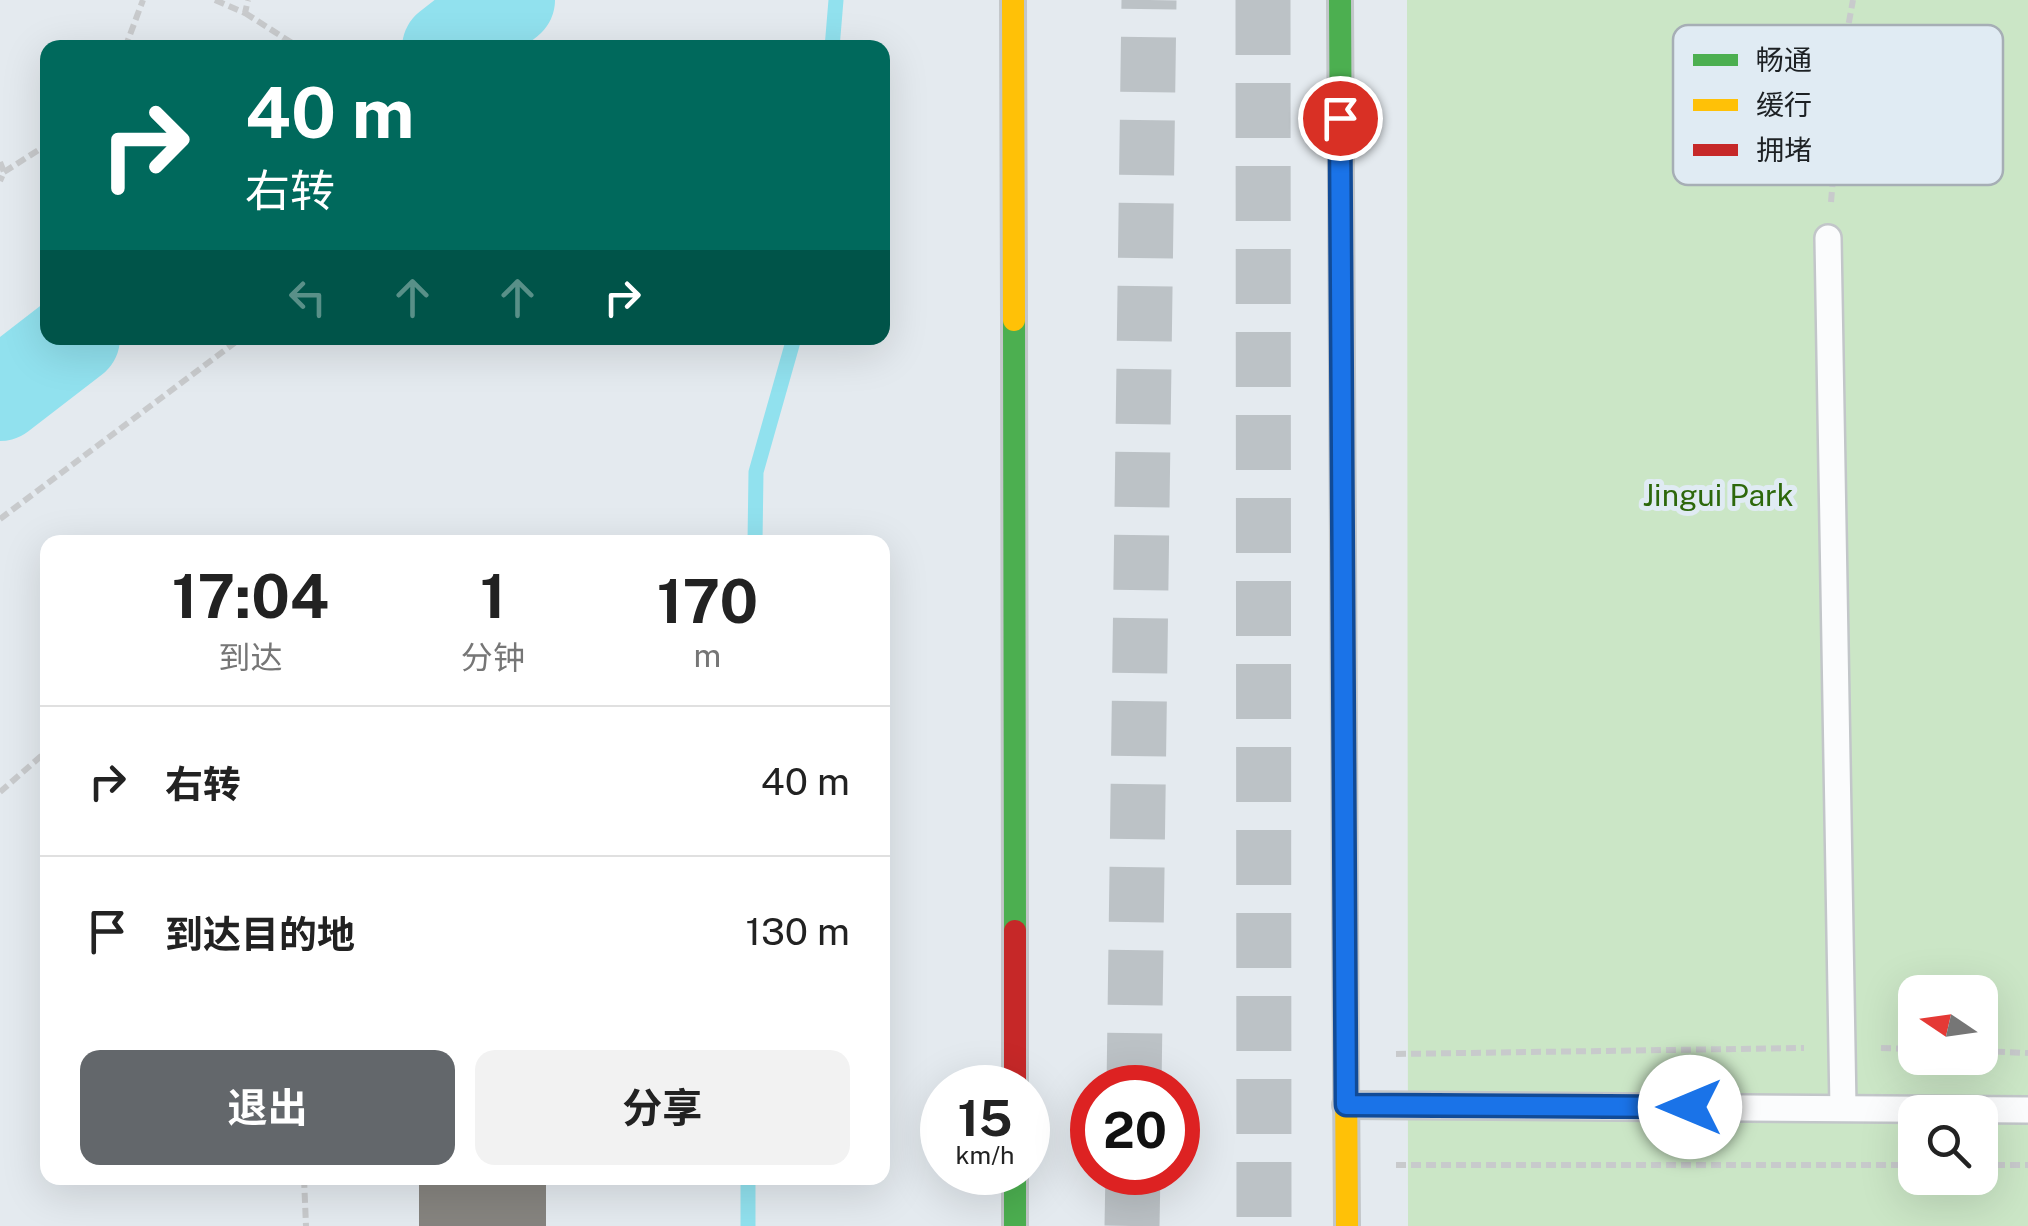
<!DOCTYPE html>
<html lang="zh">
<meta charset="utf-8">
<style>
:root{--surface:#fff;--page:#f2f2f2;--text:#222;--muted:#767676;--line:#e0e0e0;--accent:#63676b}
body{margin:0;font-family:"Public Sans","Noto Sans SC",sans-serif;background:var(--page);color:var(--text);height:100vh;display:flex;flex-direction:column;font-size:38px;white-space:nowrap}
*{box-sizing:border-box;margin:0}
p{font-size:32px;color:var(--muted)}
.icon{flex:none;width:55px;height:55px;fill:none;stroke:currentColor;stroke-width:2;stroke-linecap:round;stroke-linejoin:round}
.map{position:relative;flex:1;overflow:hidden}
.sheet{position:absolute;left:40px;top:535px;width:850px;height:650px;display:flex;flex-direction:column;background:var(--surface);border-radius:20px;box-shadow:0 10px 40px #0002}
.sheet>*{flex:none}
.hud{position:absolute;left:40px;top:40px;width:850px;height:305px;border-radius:20px;box-shadow:0 10px 40px #0002;background:#00695c;color:#fff;overflow:hidden}
.needle{width:65px;rotate:283deg}
.fabs{position:absolute;left:1898px;top:975px;display:grid;gap:20px}
.fabs a{display:grid;place-items:center;width:100px;height:100px;border-radius:20px;background:var(--surface);box-shadow:0 10px 40px #0002;font-size:50px}
.speed{position:absolute;left:920px;top:1065px;display:flex;gap:20px;font-size:50px;font-weight:700;text-align:center}
.speed>*{display:grid;place-content:center;width:130px;height:130px;border-radius:50%;background:var(--surface);box-shadow:0 10px 40px #0002;line-height:1}
.speed small{font-size:25px;font-weight:400}
.speed .limit{border:15px solid #d22;background:#fff;color:#111}
.pin{position:absolute;display:grid;place-items:center;width:85px;height:85px;color:#fff;margin:-42px;border:5px solid #fff;border-radius:50%;box-shadow:0 2px 10px #0007}
.me{position:absolute;width:110px;margin:-55px;rotate:270deg;stroke-linejoin:round;filter:drop-shadow(0 0 8px #0008)}
.turn{display:flex;align-items:center;gap:35px;height:210px;padding:0 40px;font-size:45px}
.turn .icon{width:130px;height:130px;stroke-width:2.5}
.turn b{display:block;font-size:70px;line-height:85px}
.lanes{display:flex;align-items:center;height:95px;padding:0 40px;background:#0003;justify-content:center;gap:50px;direction:ltr}
.lanes .off{opacity:.35}
.eta{display:flex;justify-content:space-evenly;align-items:center;height:170px;text-align:center}
.eta b{font-size:60px;font-weight:700;line-height:70px}
.action{display:flex;gap:20px;margin-top:auto;padding:20px 40px}
.action a{flex:1;height:115px;border-radius:20px;background:var(--accent);color:#fff;font-size:40px;font-weight:700;line-height:115px;text-align:center}
.action a+a{background:var(--page);color:var(--text)}
ul{padding:0;list-style:none}
li{display:flex;align-items:center;gap:30px;height:150px;padding:0 40px;border-top:2px solid var(--line)}
li div{flex:1}
li b{display:block;font-size:38px}
li em{font-style:normal}
.map>svg:first-child{display:block}
</style>
<div class="map">
<svg width="2028" height="1226" viewBox="0 0 2028 1226">
<rect width="100%" height="100%" fill="#e4eaef"/>
<path fill="#cbe6c6" fill-rule="evenodd" d="M1407 0H2028V1226H1408ZM1915 992H1980V1058H1915ZM1915 1112H1980V1178H1915Z"/>
<g fill="none" stroke-linecap="round" stroke-linejoin="round">
<g stroke="#91e1ee" stroke-width="15">
<polyline points="832,48 836,0"/>
<polyline points="755,542 756,472 794,338"/>
<polyline points="748,1226 748,1178"/>
</g>
<g stroke="#91e1ee" stroke-width="92">
<polyline points="448,48 509,0"/>
<polyline points="0,395 74,338"/>
</g>
</g>
<rect fill="#86847f" x="419" y="1178" width="127" height="48"/>
<g fill="none" stroke-linecap="round" stroke-linejoin="round">
<g stroke="#bcc2c6" stroke-width="55" stroke-dasharray="55 28" stroke-linecap="butt">
<polyline points="1263,0 1264,1226"/>
<polyline points="1134,1088 1149,0"/>
<polyline points="1132,1226 1133,1172"/>
</g>
<g stroke="#c2c6c9" stroke-width="30">
<g id="lane">
<polyline points="1828,238 1843,1108"/>
<polyline points="1346,1105 2028,1110"/>
</g>
</g>
<g stroke="#c2c6c9" stroke-width="28">
<g id="fast">
<polyline points="1340,0 1345,921"/>
<polyline points="1014,320 1015,931"/>
<polyline points="1015,1172 1015,1226"/>
</g>
</g>
<g stroke="#c2c6c9" stroke-width="28">
<g id="slow">
<polyline points="1013,0 1014,320"/>
<polyline points="1345,921 1347,1226"/>
</g>
</g>
<g stroke="#c2c6c9" stroke-width="28">
<polyline id="jam" points="1015,931 1015,1088"/>
</g>
<g stroke="#c8cacc" stroke-width="6" stroke-dasharray="10 5" stroke-linecap="butt">
<polyline points="215,0 245,13 248,0"/>
<polyline points="245,13 300,48"/>
<polyline points="125,48 143,0"/>
<polyline points="0,162 4,172 0,181"/>
<polyline points="4,172 48,144"/>
<polyline points="1831,202 1844,49 1853,0"/>
<polyline points="0,519 241,338"/>
<polyline points="0,792 48,750"/>
<polyline points="1881,1048 1915,1049"/>
<polyline points="1980,1051 2028,1053"/>
<polyline points="1396,1054 1804,1048"/>
<polyline points="1396,1165 1915,1165"/>
<polyline points="1980,1165 2028,1165"/>
<polyline points="304,1178 306,1226"/>
</g>
<use href="#lane" stroke="#fbfcfd" stroke-width="25"/>
<use href="#fast" stroke="#4caf50" stroke-width="22"/>
<use href="#slow" stroke="#ffc107" stroke-width="22"/>
<use href="#jam" stroke="#c62828" stroke-width="22"/>
</g>
<g fill="none" stroke-linecap="round" stroke-linejoin="round">
<g stroke="#114b97" stroke-width="25">
<polyline id="route" points="1340,118 1346,1105 1690,1107"/>
</g>
<use href="#route" stroke="#1a73e8" stroke-width="18"/>
</g>
<g text-anchor="middle" stroke-width="10" stroke-linejoin="round" paint-order="stroke">
<g font-size="30" fill="#2d680b" stroke="#e0ebf3">
<text x="1718" y="506">Jingui Park</text>
</g>
</g>
<rect x="1673" y="25" width="330" height="160" rx="15" fill="#e0ebf3" stroke="#a6aeb5" stroke-width="2.5"/>
<rect x="1693" y="54" width="45" height="12" fill="#4caf50"/>
<rect x="1693" y="99" width="45" height="12" fill="#ffc107"/>
<rect x="1693" y="144" width="45" height="12" fill="#c62828"/>
<g font-size="28" fill="#1d2124">
<text x="1756" y="70">畅通</text>
<text x="1756" y="115">缓行</text>
<text x="1756" y="160">拥堵</text>
</g>
</svg>
<div class="fabs">
<a><svg class="needle" viewBox="-14 -14 28 28"><path d="M0-13l5 13h-10z" fill="#e53935"/><path d="M0 13l5-13h-10z" fill="#767676"/></svg></a>
<a><svg class="icon" aria-label="search" viewBox="0 0 24 24"><circle cx="10" cy="10" r="6"/><path d="M15 15l6 6"/></svg></a>
</div>
<div class="speed"><div>15<small>km/h</small></div><div class="limit">20</div></div>
<div class="pin" style="left:1340px;top:118px;background:#d93025"><svg class="icon" aria-label="arrive" viewBox="0 0 24 24"><path d="M6 21V4h12l-3 4 3 4H6"/></svg></div>
<svg class="me" style="left:1690px;top:1107px" viewBox="-20 -20 40 40"><circle r="19" fill="#fff"/><path d="M0-13L10 11 0 6-10 11z" fill="#1a73e8"/></svg>
<div class="hud">
<div class="turn"><svg class="icon" aria-label="right" viewBox="0 0 24 24"><path d="M7 20v-9h11M14 6l5 5-5 5"/></svg><div><b>40 m</b>右转</div></div>
<div class="lanes"><svg class="icon off" aria-label="left" viewBox="0 0 24 24"><path d="M17 20v-9H6M10 6l-5 5 5 5"/></svg><svg class="icon off" aria-label="ahead" viewBox="0 0 24 24"><path d="M12 20V5M6 11l6-6 6 6"/></svg><svg class="icon off" aria-label="ahead" viewBox="0 0 24 24"><path d="M12 20V5M6 11l6-6 6 6"/></svg><svg class="icon" aria-label="right" viewBox="0 0 24 24"><path d="M7 20v-9h11M14 6l5 5-5 5"/></svg></div>
</div>
<section class="sheet">
<div class="eta">
<div><b>17:04</b><p>到达</p></div>
<div><b>1</b><p>分钟</p></div>
<div><b>170</b><p>m</p></div>
</div>
<ul>
<li><svg class="icon" aria-label="right" viewBox="0 0 24 24"><path d="M7 20v-9h11M14 6l5 5-5 5"/></svg><div><b>右转</b></div><em>40 m</em></li>
<li><svg class="icon" aria-label="arrive" viewBox="0 0 24 24"><path d="M6 21V4h12l-3 4 3 4H6"/></svg><div><b>到达目的地</b></div><em>130 m</em></li>
</ul>
<div class="action"><a>退出</a><a>分享</a></div>
</section>
</div>
